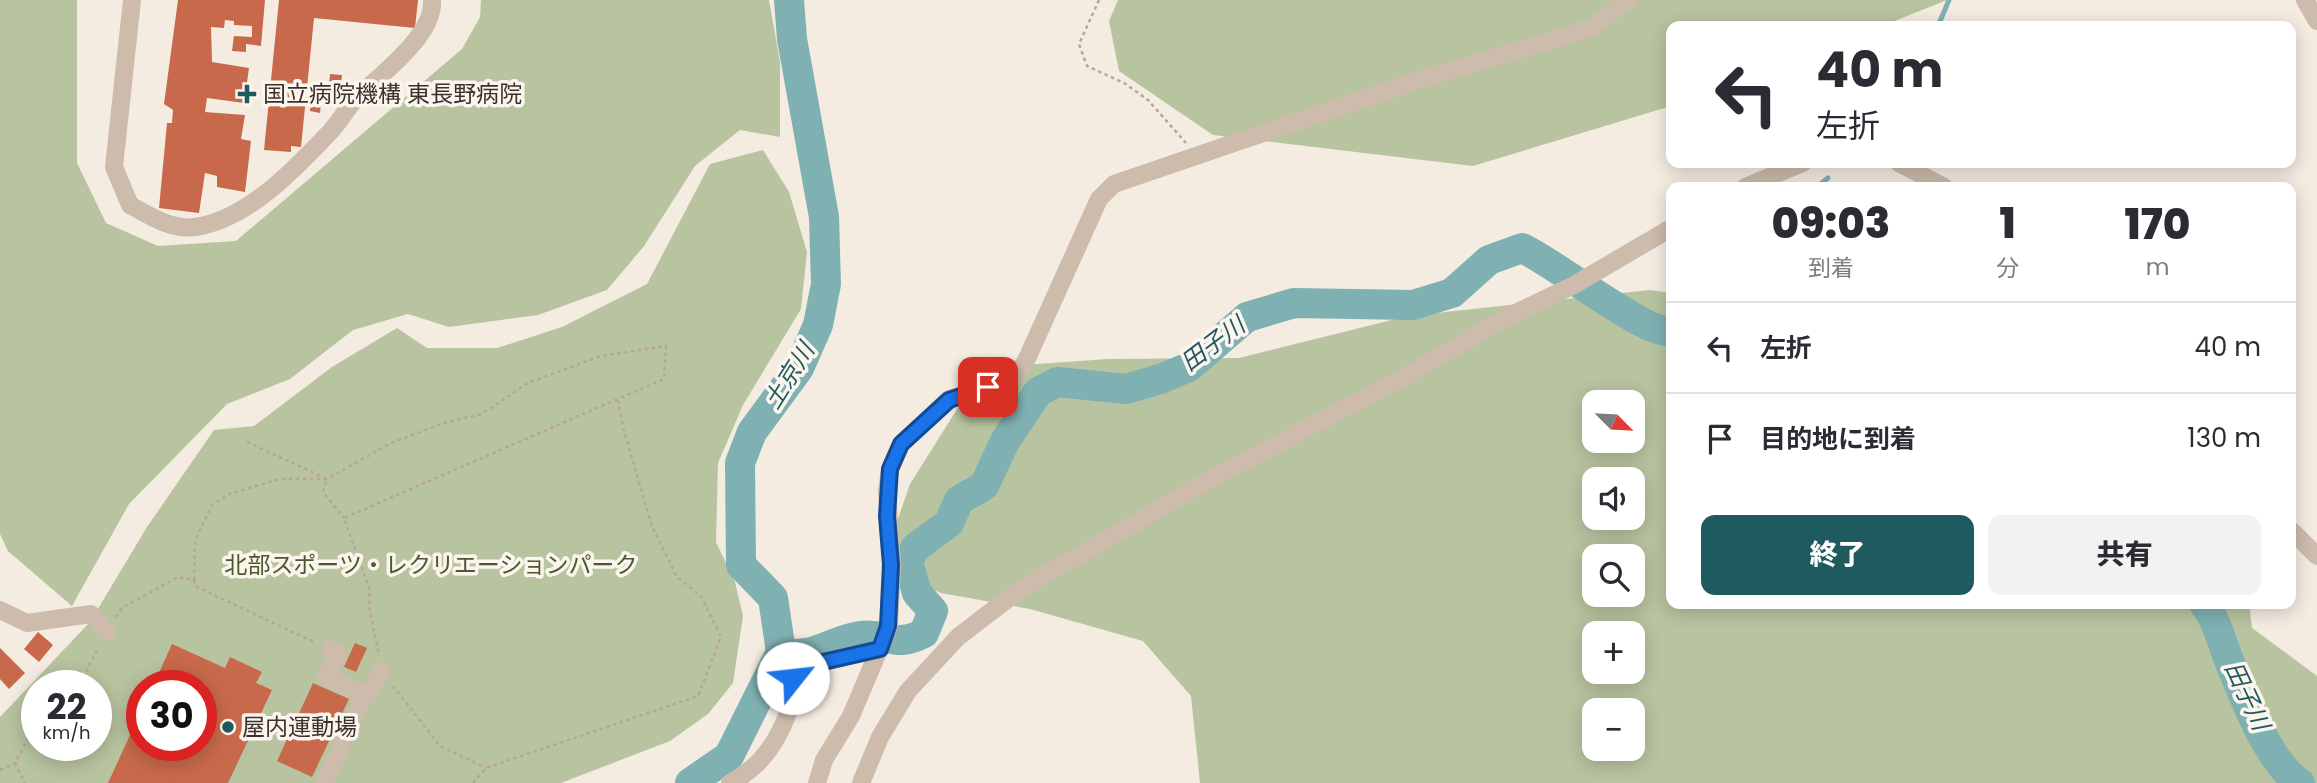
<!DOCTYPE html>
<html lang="ja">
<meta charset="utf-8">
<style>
:root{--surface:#fff;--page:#f2f2f3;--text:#2b2b33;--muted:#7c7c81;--line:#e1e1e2;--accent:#1f5a5e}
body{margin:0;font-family:Poppins,"Noto Sans JP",sans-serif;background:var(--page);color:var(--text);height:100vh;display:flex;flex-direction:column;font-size:26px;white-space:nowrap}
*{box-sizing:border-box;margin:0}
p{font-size:23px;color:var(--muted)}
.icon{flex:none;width:38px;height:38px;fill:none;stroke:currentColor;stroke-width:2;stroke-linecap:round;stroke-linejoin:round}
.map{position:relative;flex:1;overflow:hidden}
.drawer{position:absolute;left:1666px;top:182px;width:630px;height:427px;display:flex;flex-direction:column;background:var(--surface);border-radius:14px;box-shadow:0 4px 18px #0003}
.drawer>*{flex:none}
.guide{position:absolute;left:1666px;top:21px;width:630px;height:147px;border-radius:14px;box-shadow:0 4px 18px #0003;background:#fff;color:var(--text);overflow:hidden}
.needle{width:46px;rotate:114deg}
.tools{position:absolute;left:1582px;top:390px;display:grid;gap:14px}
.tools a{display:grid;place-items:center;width:63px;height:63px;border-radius:14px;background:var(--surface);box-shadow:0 4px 18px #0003;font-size:35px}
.speed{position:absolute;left:21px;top:670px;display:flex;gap:14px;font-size:35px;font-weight:700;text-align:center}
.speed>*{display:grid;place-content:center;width:91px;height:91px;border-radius:50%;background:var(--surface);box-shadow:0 4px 18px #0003;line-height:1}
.speed small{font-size:18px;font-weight:400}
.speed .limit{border:10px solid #d22;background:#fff;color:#111}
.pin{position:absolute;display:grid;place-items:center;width:60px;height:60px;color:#fff;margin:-30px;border-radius:14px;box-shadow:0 4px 10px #0006}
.me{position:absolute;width:77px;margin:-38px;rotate:61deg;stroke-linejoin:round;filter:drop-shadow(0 0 5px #0008)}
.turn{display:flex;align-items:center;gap:24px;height:147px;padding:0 35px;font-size:32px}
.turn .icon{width:91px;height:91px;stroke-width:2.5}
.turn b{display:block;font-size:49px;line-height:60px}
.eta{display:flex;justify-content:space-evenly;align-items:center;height:119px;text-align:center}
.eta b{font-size:42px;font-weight:800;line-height:49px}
.button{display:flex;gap:14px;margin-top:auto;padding:14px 35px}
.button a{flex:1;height:80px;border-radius:14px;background:var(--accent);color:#fff;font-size:28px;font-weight:800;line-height:80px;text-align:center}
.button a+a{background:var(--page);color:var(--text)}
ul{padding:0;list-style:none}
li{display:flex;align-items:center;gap:21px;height:91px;padding:0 35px;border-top:2px solid var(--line)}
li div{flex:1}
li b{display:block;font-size:26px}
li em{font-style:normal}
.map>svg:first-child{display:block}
</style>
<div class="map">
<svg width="2317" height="783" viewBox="0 0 2317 783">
<rect width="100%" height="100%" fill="#f4ebe1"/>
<g fill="#b8c4a0" fill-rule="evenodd">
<polygon points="0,0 77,0 77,163 106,223 158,246 236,241 462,49 480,17 481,0 769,0 780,62 780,137 740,130 695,166 644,246 607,290 538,315 449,327 408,314 353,330 290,379 227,404 129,504 72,606 8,551 0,534"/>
<polygon points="1118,0 1947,0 1882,26 1671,26 1671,106 1473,166 1213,135 1119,71 1109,21"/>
<path d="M763 150 789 192 807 252 801 309 743 405 718 463 716 542 735 582 743 616 733 683 708 714 670 741 561 783H0V717L90 622 147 527 214 430 254 426 332 367 397 328 427 348H497L562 327 647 284 710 164ZM37 686H96V746H37ZM142 686H201V746H142Z"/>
<path d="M1650 290 1671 293V604H2249L2252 628 2317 676V783H1200L1191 696 1143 641 1030 609 941 593 881 568 910 484 983 368 1108 359 1239 358 1408 316ZM1594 402H1633V441H1594ZM1594 480H1633V518H1594ZM1594 556H1633V595H1594ZM1594 634H1633V672H1594ZM1594 710H1633V749H1594Z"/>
</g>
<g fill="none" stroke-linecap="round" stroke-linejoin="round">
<g stroke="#7fb0b2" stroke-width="5">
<polyline points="1938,26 1949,0"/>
<polyline points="1817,187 1828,178"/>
</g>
<g stroke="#7fb0b2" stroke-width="30">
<path d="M2204 604C2216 619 2221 639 2228 658 2242 692 2268 763 2300 783"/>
<path d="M781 652C809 661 832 640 860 636 887 632 894 649 924 633L933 611 917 593 908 562 915 548 949 523 959 500 984 486 1005 441 1038 392 1057 382 1126 389 1163 378 1189 367 1247 317 1294 303 1413 305 1452 293 1489 260 1522 248C1552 261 1647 336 1671 331"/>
<polyline points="781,652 773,598 741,565 740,463 752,432 799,368 818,325 826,284 824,217 792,39 789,0"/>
<polyline points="690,783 729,756 781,652"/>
</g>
</g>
<g fill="#c8694b">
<polygon points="178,0 265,0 261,46 246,44 246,52 232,51 234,36 252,37 252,26 234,25 234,21 225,20 224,28 211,27 212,62 249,68 244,103 207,98 205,112 245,115 241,139 251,141 245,192 217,187 217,176 205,173 199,213 159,208 167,123 172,123 173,110 164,104"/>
<polygon points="279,0 418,0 415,28 314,18 301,147 291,146 291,152 264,150"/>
<polygon points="330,74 342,75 339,98 328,97"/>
<polygon points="312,89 322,90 320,113 310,111"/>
<polygon points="38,632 53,645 39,662 24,649"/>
<polygon points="355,643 367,648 356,672 344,667"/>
<polygon points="172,644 225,668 230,657 262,672 256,683 272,690 228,783 108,783 142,709 142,746 201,746 201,686 153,686"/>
<polygon points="0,648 25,673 9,689 0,679"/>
<polygon points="313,683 349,699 312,777 277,761"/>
</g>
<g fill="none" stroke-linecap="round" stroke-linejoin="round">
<g stroke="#b9a596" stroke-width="2.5" stroke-dasharray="3.5 3.5" stroke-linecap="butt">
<polyline points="1099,0 1079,44 1087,66 1124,83 1148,100 1186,143"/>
<polyline points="247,442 327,479 323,492 344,518"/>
<polyline points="194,580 195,541 212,505 229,494 280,479 327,479 391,443 447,422 482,414 528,383 601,356 666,346 664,379 344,518 369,588 370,612 379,655"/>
<polyline points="116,617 122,608 178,577 194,580 195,586 314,642"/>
<polyline points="87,686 87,668 99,647"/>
<polyline points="393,686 440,746 486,768"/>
<polyline points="15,763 25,783"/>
<polyline points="0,770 15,763 37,722"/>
<polyline points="473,783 486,768 698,696 721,637 701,596 677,577 652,526 623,427 618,400"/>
</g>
<g stroke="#cdbbac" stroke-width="18">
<path d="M132 0 114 167 130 205C150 216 171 230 195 227 247 220 295 169 329 133 339 123 346 109 356 99 377 77 435 36 432 0"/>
<polyline points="2305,0 2317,21"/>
<polyline points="1899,163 1944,187"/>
<polyline points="1745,187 1803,163"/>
<polyline points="2291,530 2317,556"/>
<polyline points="0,610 27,623 91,614 107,632"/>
<polyline points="364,696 369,694 382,671"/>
<polyline points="324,783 364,696 326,676 338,653 330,649"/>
<path d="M730 783C758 769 777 743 788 713 794 696 790 682 801 667L880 649"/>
<polyline points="817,783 824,760 851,716 889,626 892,565 887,492 890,469 901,444 949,399 1008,381 1025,363 1099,199 1114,184 1416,81 1573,34 1592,27 1628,0"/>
<polyline points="861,783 880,737 908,691 958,637 1022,588 1216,476 1399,380 1503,319 1574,285 1671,228"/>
</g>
</g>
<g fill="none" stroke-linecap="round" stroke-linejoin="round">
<g stroke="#114b97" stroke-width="18">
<polyline id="route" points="793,678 801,667 880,649 888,626 891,565 887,516 890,469 901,444 949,400 988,387"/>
</g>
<use href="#route" stroke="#1a73e8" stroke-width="12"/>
</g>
<g fill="#1f5a5e" stroke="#fbf5ee" stroke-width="2.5">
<path d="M243.5 83.5h7v7h7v7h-7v7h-7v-7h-7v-7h7z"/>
<circle cx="228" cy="727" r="7"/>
</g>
<g text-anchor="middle" stroke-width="7" stroke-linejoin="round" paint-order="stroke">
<g font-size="23" fill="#3b302b" stroke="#fbf5ee" text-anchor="start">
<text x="263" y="102">国立病院機構 東長野病院</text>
<text x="242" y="735">屋内運動場</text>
</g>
<g font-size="23" fill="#4a5a2e" stroke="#fbf5ee">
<text x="431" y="573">北部スポーツ・レクリエーションパーク</text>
</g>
<g font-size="24" font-style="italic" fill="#1f5a5e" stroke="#fbf5ee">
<text transform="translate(1213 344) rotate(-37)" y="8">田子川</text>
<text transform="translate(789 376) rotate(-58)" y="8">土京川</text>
<text transform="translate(2247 696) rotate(65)" y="8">田子川</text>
</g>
</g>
</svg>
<div class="tools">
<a><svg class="needle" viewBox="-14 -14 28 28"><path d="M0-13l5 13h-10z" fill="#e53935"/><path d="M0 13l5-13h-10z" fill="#7c7c81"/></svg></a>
<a><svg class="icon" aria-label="sound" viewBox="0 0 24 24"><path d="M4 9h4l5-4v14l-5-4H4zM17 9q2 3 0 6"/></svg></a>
<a><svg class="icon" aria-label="search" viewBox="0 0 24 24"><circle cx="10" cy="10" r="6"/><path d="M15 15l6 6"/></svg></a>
<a>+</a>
<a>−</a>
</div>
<div class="speed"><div>22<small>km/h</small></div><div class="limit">30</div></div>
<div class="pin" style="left:988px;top:387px;background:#d93025"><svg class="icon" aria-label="arrive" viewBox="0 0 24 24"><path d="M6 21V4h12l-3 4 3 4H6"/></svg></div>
<svg class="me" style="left:793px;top:678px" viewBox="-20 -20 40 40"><circle r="19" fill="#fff"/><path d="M0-13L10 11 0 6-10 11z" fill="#1a73e8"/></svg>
<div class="guide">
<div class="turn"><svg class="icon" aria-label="left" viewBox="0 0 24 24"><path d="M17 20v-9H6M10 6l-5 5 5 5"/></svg><div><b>40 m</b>左折</div></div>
</div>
<section class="drawer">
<div class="eta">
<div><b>09:03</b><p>到着</p></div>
<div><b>1</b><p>分</p></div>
<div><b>170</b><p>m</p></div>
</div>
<ul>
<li><svg class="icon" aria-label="left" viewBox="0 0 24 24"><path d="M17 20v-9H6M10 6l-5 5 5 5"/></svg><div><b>左折</b></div><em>40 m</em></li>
<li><svg class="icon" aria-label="arrive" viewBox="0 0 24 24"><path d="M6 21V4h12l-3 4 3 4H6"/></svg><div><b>目的地に到着</b></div><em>130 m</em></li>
</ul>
<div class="button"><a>終了</a><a>共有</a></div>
</section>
</div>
